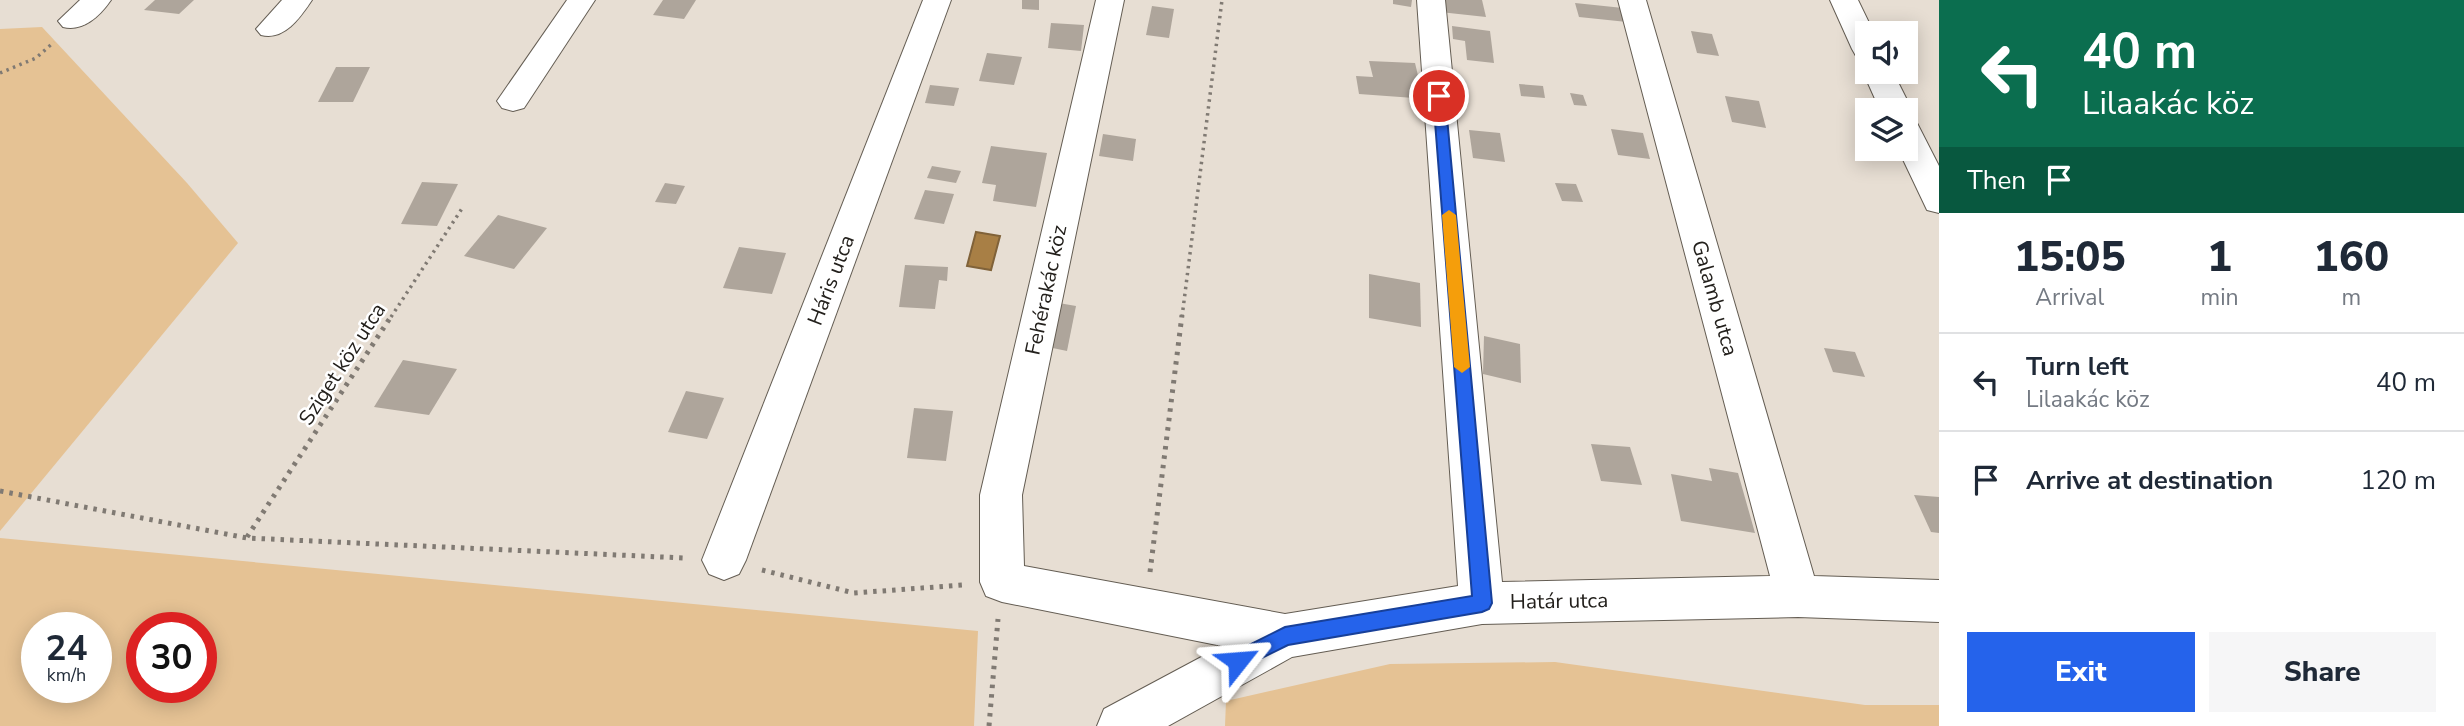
<!DOCTYPE html>
<meta charset="utf-8">
<style>
:root{--surface:#fff;--page:#f6f6f7;--text:#1f2937;--muted:#747a83;--line:#e0e1e3;--accent:#2563eb}
body{margin:0;font-family:"Nunito Sans",sans-serif;background:var(--page);color:var(--text);height:100vh;display:flex;flex-direction:column;font-size:26px;white-space:nowrap}
*{box-sizing:border-box;margin:0}
p{font-size:23px;color:var(--muted)}
.icon{flex:none;width:38px;height:38px;fill:none;stroke:currentColor;stroke-width:2;stroke-linecap:round;stroke-linejoin:round}
.map{position:relative;flex:1;overflow:hidden}
.details{display:flex;flex-direction:column;background:var(--surface);width:525px}
.details>*{flex:none}
.guide{background:#0b6e4f;color:#fff;overflow:hidden}
.tools{position:absolute;left:1855px;top:21px;display:grid;gap:14px}
.tools a{display:grid;place-items:center;width:63px;height:63px;border-radius:0px;background:var(--surface);box-shadow:0 4px 18px #0003;font-size:35px}
.speed{position:absolute;left:21px;top:612px;display:flex;gap:14px;font-size:35px;font-weight:700;text-align:center}
.speed>*{display:grid;place-content:center;width:91px;height:91px;border-radius:50%;background:var(--surface);box-shadow:0 4px 18px #0003;line-height:1}
.speed small{font-size:18px;font-weight:400}
.speed .limit{border:10px solid #d22;background:#fff;color:#111}
.pin{position:absolute;display:grid;place-items:center;width:60px;height:60px;color:#fff;margin:-30px;border:4px solid #fff;border-radius:50%;box-shadow:0 2px 7px #0007}
.me{position:absolute;width:77px;margin:-38px;rotate:62deg;stroke-linejoin:round;filter:drop-shadow(0 0 5px #0008)}
.turn{display:flex;align-items:center;gap:24px;height:147px;padding:0 28px;font-size:32px}
.turn .icon{width:91px;height:91px;stroke-width:2.5}
.turn b{display:block;font-size:49px;line-height:60px}
.then{display:flex;align-items:center;height:66px;padding:0 28px;background:#0003;gap:14px;font-size:26px}
.eta{display:flex;justify-content:space-evenly;align-items:center;height:119px;text-align:center}
.eta b{font-size:42px;font-weight:800;line-height:49px}
.action{display:flex;gap:14px;margin-top:auto;padding:14px 28px}
.action a{flex:1;height:80px;border-radius:0px;background:var(--accent);color:#fff;font-size:28px;font-weight:800;line-height:80px;text-align:center}
.action a+a{background:var(--page);color:var(--text)}
ul{padding:0;list-style:none}
li{display:flex;align-items:center;gap:21px;height:98px;padding:0 28px;border-top:2px solid var(--line)}
li div{flex:1}
li b{display:block;font-size:26px}
li em{font-style:normal}
main{display:flex;flex:1;min-height:0}
.map>svg:first-child{display:block}
</style>
<main>
<div class="map">
<svg width="1939" height="726" viewBox="0 0 1939 726">
<rect width="100%" height="100%" fill="#e7ded3"/>
<g fill="#e5c294" fill-rule="evenodd">
<polygon points="42,27 187,183 238,243 0,531 0,29"/>
<path d="M0 538 978 631 974 726H0ZM37 628H96V688H37ZM142 628H201V688H142Z"/>
<polygon points="1555,662 1865,705 1939,705 1939,726 1225,726 1226,701 1390,664"/>
</g>
<polygon fill="#a87f45" stroke="#806239" stroke-width="2" points="976,232 1000,236 991,270 967,266"/>
<g fill="#aea59b">
<polygon points="155,0 194,0 179,14 144,10"/>
<polygon points="663,0 696,0 684,19 653,15"/>
<polygon points="1022,0 1039,0 1039,10 1022,9"/>
<polygon points="1393,0 1412,0 1411,7 1393,4"/>
<polygon points="1438,0 1482,0 1486,17 1440,12"/>
<polygon points="1575,3 1623,8 1627,22 1579,17"/>
<polygon points="1152,6 1174,9 1169,38 1146,35"/>
<polygon points="1051,23 1084,25 1081,51 1048,48"/>
<polygon points="1452,26 1490,31 1494,63 1467,60 1465,41 1453,39"/>
<polygon points="1691,31 1712,34 1719,56 1697,53"/>
<polygon points="987,53 1022,57 1014,85 979,81"/>
<polygon points="1369,61 1415,63 1421,88 1411,87 1414,98 1359,94 1356,76 1373,77"/>
<polygon points="336,67 370,67 353,102 318,102"/>
<polygon points="1519,84 1543,86 1545,98 1521,96"/>
<polygon points="930,85 959,88 954,106 925,103"/>
<polygon points="1570,93 1583,95 1587,106 1574,105"/>
<polygon points="1725,96 1759,101 1766,128 1732,122"/>
<polygon points="1611,129 1643,133 1650,159 1618,155"/>
<polygon points="1469,130 1500,133 1505,162 1473,158"/>
<polygon points="1103,134 1136,139 1133,161 1099,156"/>
<polygon points="991,146 1047,153 1036,207 993,201 996,185 982,183"/>
<polygon points="932,166 961,171 956,183 927,178"/>
<polygon points="422,182 458,184 437,226 401,224"/>
<polygon points="665,183 685,186 676,204 655,202"/>
<polygon points="1555,183 1576,184 1583,202 1562,201"/>
<polygon points="925,190 954,194 944,224 914,219"/>
<polygon points="498,215 547,228 514,269 464,256"/>
<polygon points="739,247 786,253 772,294 723,288"/>
<polygon points="905,265 948,267 947,281 939,280 935,309 899,307"/>
<polygon points="1369,274 1420,283 1421,327 1369,318"/>
<polygon points="1053,302 1076,306 1067,351 1043,346"/>
<polygon points="1484,336 1520,344 1521,383 1483,374"/>
<polygon points="1824,348 1855,352 1865,377 1833,372"/>
<polygon points="403,360 457,369 429,415 374,407"/>
<polygon points="686,391 724,398 707,439 668,432"/>
<polygon points="914,408 953,411 946,461 907,458"/>
<polygon points="1591,444 1630,447 1642,485 1601,481"/>
<polygon points="1709,468 1738,473 1755,533 1681,521 1671,474 1712,481"/>
<polygon points="1914,495 1939,497 1939,533 1931,532"/>
</g>
<g fill="none" stroke-linecap="round" stroke-linejoin="round">
<g stroke="#645d53" stroke-width="2">
<g id="minor">
<path d="M80 0H111C100 16 83 32 63 27L58 21Z"/>
<path d="M282 0H312C300 18 284 41 261 35L256 29Z"/>
<polygon points="567,0 595,0 524,108 513,111 502,108 497,101"/>
<polygon points="923,0 951,0 746,560 739,574 724,580 709,574 702,560"/>
<polygon points="1096,0 1124,0 1022,495 1024,566 1285,614 1458,586 1417,0 1445,0 1502,582 1770,576 1618,0 1646,0 1814,576 1939,580 1939,622 1798,617 1482,624 1292,657 1168,726 1097,726 1104,709 1222,646 1002,602 986,596 980,582 980,495"/>
<polygon points="1830,0 1858,0 1874,33 1867,33 1867,58 1856,56 1852,49"/>
<polygon points="1867,65 1867,72 1893,72 1912,110 1907,117 1906,110 1880,110 1863,72"/>
<polygon points="1906,120 1917,123 1939,166 1939,213 1927,210 1898,149 1906,149"/>
</g>
</g>
<g stroke="#807a73" stroke-width="3.5" stroke-dasharray="2.5 4.5" stroke-linecap="butt">
<polyline points="0,73 36,58 54,42"/>
<polyline points="391,317 463,207"/>
<polyline points="1182,317 1222,0"/>
</g>
<g stroke="#807a73" stroke-width="5" stroke-dasharray="3.5 6" stroke-linecap="butt">
<polyline points="0,491 247,538 684,558"/>
<polyline points="247,537 392,315"/>
<polyline points="762,570 854,593 963,585"/>
<polyline points="1150,572 1182,315"/>
<polyline points="989,726 998,619"/>
</g>
<use href="#minor" fill="#fff" fill-rule="evenodd"/>
</g>
<polygon fill="#2563eb" stroke="#184099" stroke-width="2" points="1439,92 1445,96 1492,603 1489,609 1482,612 1288,645 1238,670 1231,668 1228,661 1231,654 1285,627 1472,596 1433,96"/>
<polygon fill="#f59e0b" points="1449,210 1456,215 1470,367 1462,373 1454,367 1442,215"/>
<g text-anchor="middle" stroke-width="5" stroke-linejoin="round" paint-order="stroke">
<g font-size="21" fill="#23201c" stroke="#fff">
<text transform="translate(831 280) rotate(-69)" y="7">Háris utca</text>
<text transform="translate(1046 290) rotate(-78)" y="7">Fehérakác köz</text>
<text transform="translate(1715 298) rotate(74)" y="7">Galamb utca</text>
<text transform="translate(342 364) rotate(-57)" y="7">Sziget köz utca</text>
<text transform="translate(1559 601) rotate(-1)" y="7">Határ utca</text>
</g>
</g>
</svg>
<div class="tools">
<a><svg class="icon" aria-label="sound" viewBox="0 0 24 24"><path d="M4 9h4l5-4v14l-5-4H4zM17 9q2 3 0 6"/></svg></a>
<a><svg class="icon" aria-label="layers" viewBox="0 0 24 24"><path d="M12 4l9 5-9 5-9-5zM3 14l9 5 9-5"/></svg></a>
</div>
<div class="speed"><div>24<small>km/h</small></div><div class="limit">30</div></div>
<div class="pin" style="left:1439px;top:96px;background:#d93025"><svg class="icon" aria-label="arrive" viewBox="0 0 24 24"><path d="M6 21V4h12l-3 4 3 4H6"/></svg></div>
<svg class="me" style="left:1238px;top:661px" viewBox="-20 -20 40 40"><path d="M0-17L14 15 0 8-14 15z" fill="#2563eb" stroke="#fff" stroke-width="4"/></svg>
</div>
<section class="details">
<div class="guide">
<div class="turn"><svg class="icon" aria-label="left" viewBox="0 0 24 24"><path d="M17 20v-9H6M10 6l-5 5 5 5"/></svg><div><b>40 m</b>Lilaakác köz</div></div>
<div class="then">Then<svg class="icon" aria-label="arrive" viewBox="0 0 24 24"><path d="M6 21V4h12l-3 4 3 4H6"/></svg></div>
</div>
<div class="eta">
<div><b>15:05</b><p>Arrival</p></div>
<div><b>1</b><p>min</p></div>
<div><b>160</b><p>m</p></div>
</div>
<ul>
<li><svg class="icon" aria-label="left" viewBox="0 0 24 24"><path d="M17 20v-9H6M10 6l-5 5 5 5"/></svg><div><b>Turn left</b><p>Lilaakác köz</p></div><em>40 m</em></li>
<li><svg class="icon" aria-label="arrive" viewBox="0 0 24 24"><path d="M6 21V4h12l-3 4 3 4H6"/></svg><div><b>Arrive at destination</b></div><em>120 m</em></li>
</ul>
<div class="action"><a>Exit</a><a>Share</a></div>
</section>
</main>
